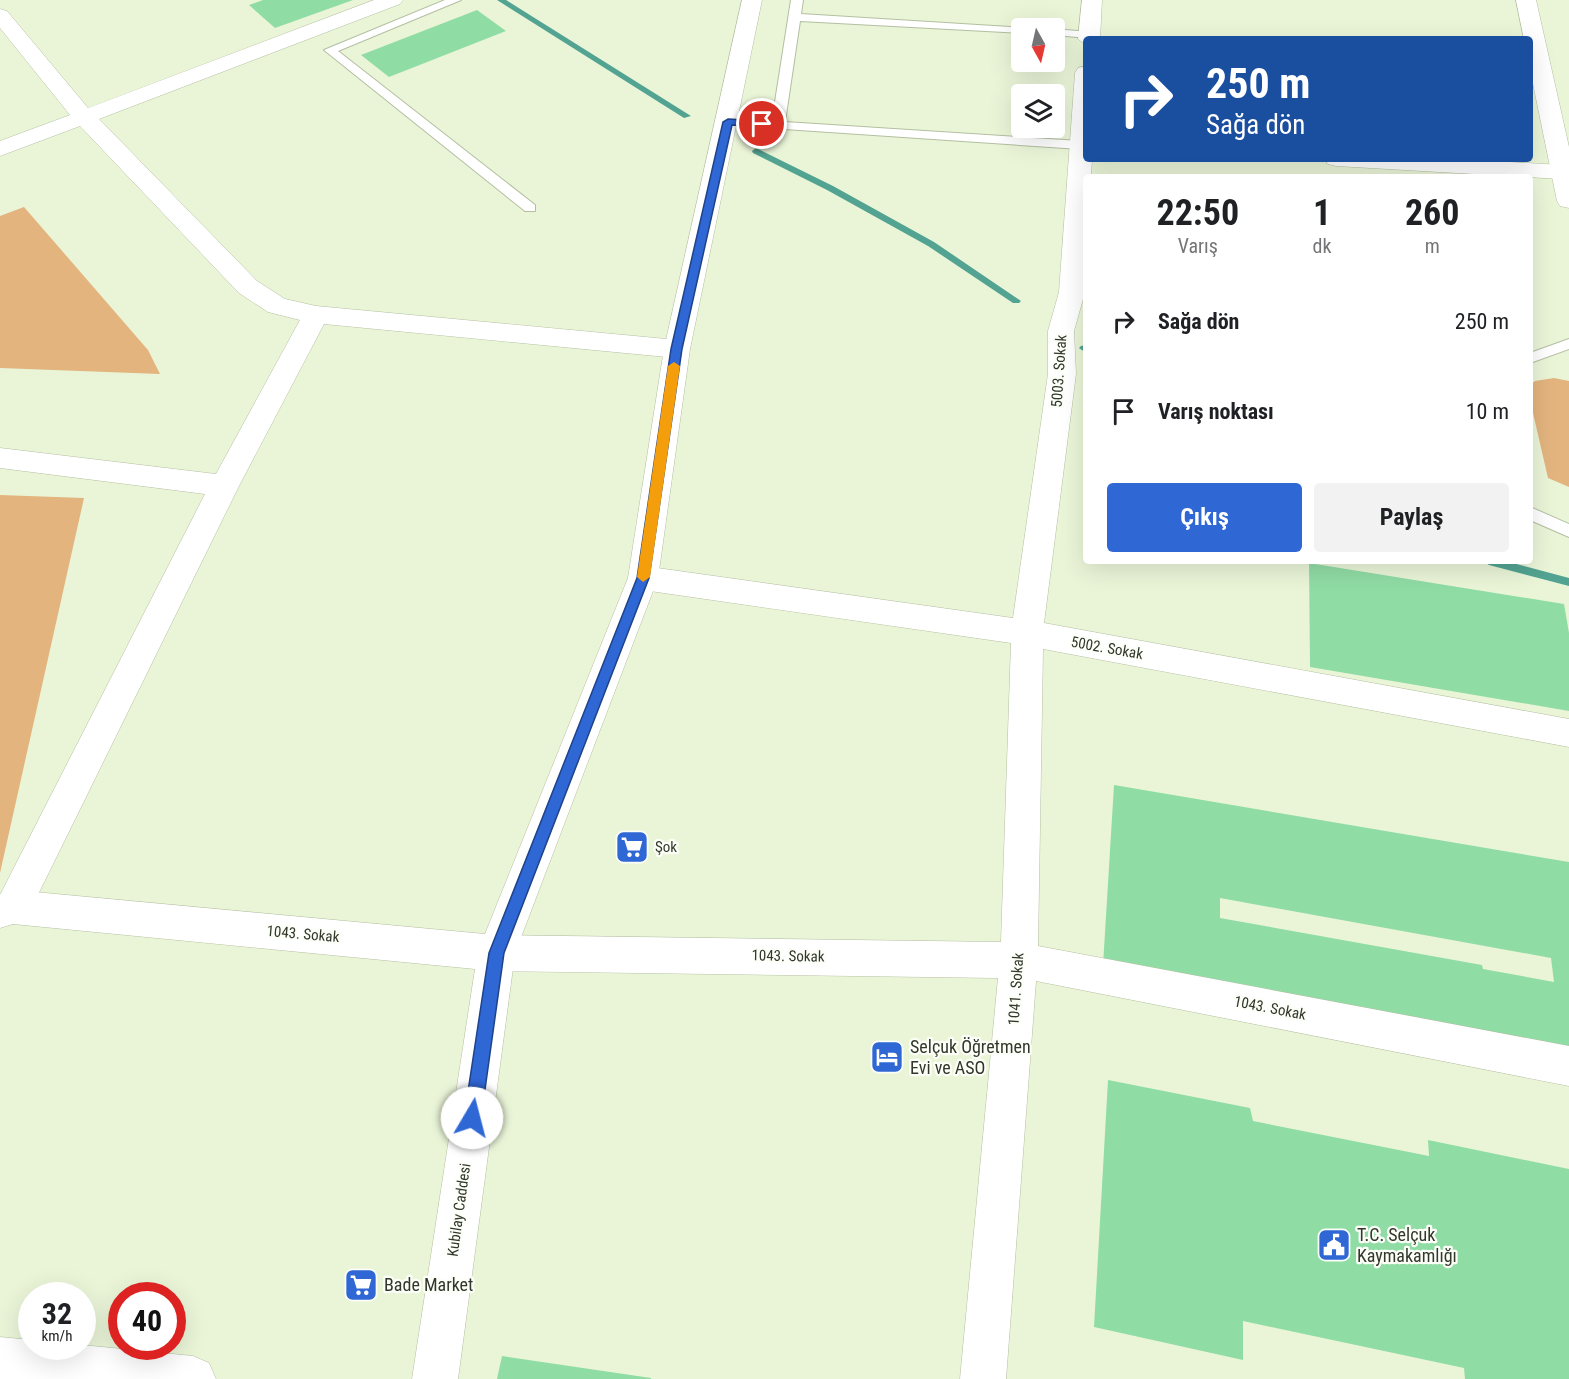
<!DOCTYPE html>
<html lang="tr">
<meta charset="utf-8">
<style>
:root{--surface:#fff;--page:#f2f2f2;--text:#202124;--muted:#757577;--accent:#2f67d5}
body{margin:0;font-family:"Roboto Condensed",sans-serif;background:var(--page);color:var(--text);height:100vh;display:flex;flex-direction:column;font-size:22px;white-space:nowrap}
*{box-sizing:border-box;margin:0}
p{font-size:20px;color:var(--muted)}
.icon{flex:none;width:33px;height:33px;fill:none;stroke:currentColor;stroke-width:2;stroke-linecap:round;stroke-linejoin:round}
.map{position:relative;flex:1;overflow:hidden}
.details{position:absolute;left:1083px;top:174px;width:450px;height:390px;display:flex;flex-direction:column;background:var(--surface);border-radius:6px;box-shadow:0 6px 24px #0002}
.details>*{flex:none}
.banner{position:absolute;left:1083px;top:36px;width:450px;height:126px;border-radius:6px;box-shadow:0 6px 24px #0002;background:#1a4fa0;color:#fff;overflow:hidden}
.needle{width:39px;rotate:172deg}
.controls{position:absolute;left:1011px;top:18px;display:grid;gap:12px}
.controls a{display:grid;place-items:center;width:54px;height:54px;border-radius:6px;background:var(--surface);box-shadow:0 6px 24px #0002;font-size:30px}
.speed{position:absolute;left:18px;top:1282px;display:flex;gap:12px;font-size:30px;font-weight:700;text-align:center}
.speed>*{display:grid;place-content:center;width:78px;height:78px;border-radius:50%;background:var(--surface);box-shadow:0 6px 24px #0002;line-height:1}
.speed small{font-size:15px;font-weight:400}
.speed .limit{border:9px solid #d22;background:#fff;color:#111}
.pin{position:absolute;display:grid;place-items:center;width:51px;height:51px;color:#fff;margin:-26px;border:3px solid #fff;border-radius:50%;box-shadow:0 2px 6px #0007}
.me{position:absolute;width:66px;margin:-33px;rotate:8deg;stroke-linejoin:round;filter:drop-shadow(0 0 4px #0008)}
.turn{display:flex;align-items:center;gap:21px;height:126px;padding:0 24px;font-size:27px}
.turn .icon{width:78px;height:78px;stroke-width:2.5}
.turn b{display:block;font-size:42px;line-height:51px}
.eta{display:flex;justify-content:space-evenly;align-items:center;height:102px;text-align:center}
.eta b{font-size:36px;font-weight:700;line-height:42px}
.cta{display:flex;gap:12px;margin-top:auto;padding:12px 24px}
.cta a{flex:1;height:69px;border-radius:6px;background:var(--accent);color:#fff;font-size:24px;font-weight:700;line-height:69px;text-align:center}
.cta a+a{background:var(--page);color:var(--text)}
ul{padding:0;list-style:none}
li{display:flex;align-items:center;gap:18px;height:90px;padding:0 24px}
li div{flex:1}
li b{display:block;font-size:22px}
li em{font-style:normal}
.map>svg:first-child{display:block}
</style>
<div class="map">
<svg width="1569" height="1379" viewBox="0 0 1569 1379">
<rect width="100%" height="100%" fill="#eaf5d8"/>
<g fill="#e3b47e">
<polygon points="24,207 148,350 160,374 0,368 0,216"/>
<polygon points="1554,378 1569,381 1569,487 1548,478 1530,400 1530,385 1535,381"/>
<polygon points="0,495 84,498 0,873"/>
</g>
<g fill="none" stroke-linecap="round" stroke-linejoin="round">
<g fill="#52a391" fill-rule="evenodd">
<polygon points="497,0 506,0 691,116 684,118"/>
<polygon points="756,148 833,186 934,242 1021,301 1019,303 1013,303 928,246 827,190 753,153 752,151"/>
<polygon points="1086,345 1086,353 1079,348 1081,346"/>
<polygon points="1483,561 1505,561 1569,578 1569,586 1489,565"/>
</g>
</g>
<g fill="#90dca5" fill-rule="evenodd">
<polygon points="263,0 353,0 275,28 249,5"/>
<polygon points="477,10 506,31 389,77 361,55"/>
<polygon points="1309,563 1564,604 1569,633 1569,711 1310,667"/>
<path d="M1114 785 1569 862V1051L1103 965ZM1220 898 1551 958 1554 982 1483 969 1482 965 1220 918Z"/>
<polygon points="1108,1080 1250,1108 1253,1121 1429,1156 1428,1140 1569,1169 1569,1379 1465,1379 1464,1368 1243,1321 1243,1360 1094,1327"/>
<polygon points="502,1356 651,1378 651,1379 497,1379"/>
</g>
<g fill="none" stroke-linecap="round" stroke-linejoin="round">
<g stroke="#b4bfa2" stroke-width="2">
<g id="service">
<polygon points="445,0 461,0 338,51 535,205 535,211 525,211 324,50"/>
<polygon points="791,0 803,0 801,14 1027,28 1022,28 1022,33 800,21 785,122 1080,141 1086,145 1080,149 724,125 722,122 728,118 772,121"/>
<polygon points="1054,29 1089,32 1095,35 1089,38 1054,35"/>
<polygon points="1569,339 1569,349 1530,363 1530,353"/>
<polygon points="1530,507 1569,524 1569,537 1530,520"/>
</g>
</g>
<g stroke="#b4bfa2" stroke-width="1">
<g id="minor">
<polygon points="374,0 403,0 400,4 99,119 257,281 285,299 316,306 677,340 686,343 690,349 686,355 677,358 324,324 239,486 26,919 13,924 0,919 0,895 205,494 0,468 0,448 216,474 300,320 268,312 239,293 80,126 0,156 0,141 70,115 0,28 0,9 7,11 88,108"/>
<polygon points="1082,0 1102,0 1100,39 1086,39 1086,45 1078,39"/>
<polygon points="1086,66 1086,159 1092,159 1091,177 1086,177 1085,292 1074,331 1076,374 1044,623 1569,719 1569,747 1043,649 1038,946 1569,1046 1569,1086 1036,981 1006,1379 960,1379 998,978 496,971 483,966 477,953 483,940 496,935 1001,942 1011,643 643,590 632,586 628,578 632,570 643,566 1013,618 1048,374 1048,331 1059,292 1075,73 1078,68"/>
<polygon points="1324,159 1458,159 1561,165 1569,167 1569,177 1561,179 1336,166 1328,164"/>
<polygon points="0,1337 32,1340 32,1347 82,1345 193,1356 209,1363 216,1379 0,1379"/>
</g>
</g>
<g stroke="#b4bfa2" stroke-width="1">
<polygon id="tertiary" points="742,0 762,0 690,349 658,578 515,953 458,1379 412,1379 475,969 13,924 0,928 0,894 13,890 485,934 628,578 664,349"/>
</g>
<g stroke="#b4bfa2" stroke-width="1">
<polygon id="trunk" points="1516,0 1536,0 1569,147 1569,208 1560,206 1557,201 1530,69 1530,39 1524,39"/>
</g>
<use href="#service" fill="#fff" fill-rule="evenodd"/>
<use href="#minor" fill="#fff" fill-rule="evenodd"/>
<use href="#tertiary" fill="#fff" fill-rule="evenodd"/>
<use href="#trunk" fill="#fff" fill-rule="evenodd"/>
</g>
<polygon fill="#2f67d5" stroke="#1f438a" stroke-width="1.5" points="728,119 762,121 766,124 762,127 732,125 682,349 649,578 504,953 481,1118 478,1124 472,1127 467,1124 464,1118 489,953 637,578 671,349 723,122"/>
<polygon fill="#f59e0b" points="674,362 680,366 650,577 643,582 637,577 668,366"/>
<defs>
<g id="supermarket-square" transform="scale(1.725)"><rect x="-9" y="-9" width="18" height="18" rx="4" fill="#2f67d5" stroke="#fcfef8"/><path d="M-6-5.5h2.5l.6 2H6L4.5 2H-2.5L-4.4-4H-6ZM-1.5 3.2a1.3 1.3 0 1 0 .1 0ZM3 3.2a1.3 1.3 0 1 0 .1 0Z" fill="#fff"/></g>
<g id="hotel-square" transform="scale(1.725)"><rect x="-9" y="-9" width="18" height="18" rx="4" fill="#2f67d5" stroke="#fcfef8"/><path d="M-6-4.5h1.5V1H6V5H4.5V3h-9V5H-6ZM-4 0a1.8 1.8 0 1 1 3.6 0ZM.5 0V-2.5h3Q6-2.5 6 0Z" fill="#fff"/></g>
<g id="civic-square" transform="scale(1.725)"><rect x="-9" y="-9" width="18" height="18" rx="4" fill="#2f67d5" stroke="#fcfef8"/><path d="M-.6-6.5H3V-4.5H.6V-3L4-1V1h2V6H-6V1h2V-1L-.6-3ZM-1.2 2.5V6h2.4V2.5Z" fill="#fff"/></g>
</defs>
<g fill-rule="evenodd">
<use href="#supermarket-square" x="632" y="847"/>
<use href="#hotel-square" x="887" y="1057"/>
<use href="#civic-square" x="1334" y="1245"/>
<use href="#supermarket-square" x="361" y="1285"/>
</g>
<g text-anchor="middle" stroke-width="4.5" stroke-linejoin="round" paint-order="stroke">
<g font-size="15" fill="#32372b" stroke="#fcfef8">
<text transform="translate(1059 371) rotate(-86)" y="5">5003. Sokak</text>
<text transform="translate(1107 648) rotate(10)" y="5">5002. Sokak</text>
<text transform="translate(303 934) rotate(5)" y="5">1043. Sokak</text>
<text transform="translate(788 956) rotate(1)" y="5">1043. Sokak</text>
<text transform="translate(1016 989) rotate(-86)" y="5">1041. Sokak</text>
<text transform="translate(1270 1008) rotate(11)" y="5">1043. Sokak</text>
<text transform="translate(459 1210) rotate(-82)" y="5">Kubilay Caddesi</text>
</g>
<g font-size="15" fill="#32372b" stroke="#fcfef8" text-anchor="start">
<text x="655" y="852">Şok</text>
</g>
<g font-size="18" fill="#32372b" stroke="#fcfef8" text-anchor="start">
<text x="910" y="1053">Selçuk Öğretmen<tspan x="910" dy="21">Evi ve ASO</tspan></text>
<text x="1357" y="1241">T.C. Selçuk<tspan x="1357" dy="21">Kaymakamlığı</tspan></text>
<text x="384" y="1291">Bade Market</text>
</g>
</g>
</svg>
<div class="controls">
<a><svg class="needle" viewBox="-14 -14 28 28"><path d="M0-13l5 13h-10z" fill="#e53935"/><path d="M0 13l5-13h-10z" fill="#757577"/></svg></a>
<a><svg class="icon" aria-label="layers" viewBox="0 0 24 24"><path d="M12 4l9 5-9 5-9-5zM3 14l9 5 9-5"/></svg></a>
</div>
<div class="speed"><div>32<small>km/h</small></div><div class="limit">40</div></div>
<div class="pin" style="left:762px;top:124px;background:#d93025"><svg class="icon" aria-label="arrive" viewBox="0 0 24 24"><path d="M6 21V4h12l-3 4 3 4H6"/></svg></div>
<svg class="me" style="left:472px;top:1118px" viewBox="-20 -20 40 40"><circle r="19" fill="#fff"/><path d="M0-13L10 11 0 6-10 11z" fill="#2f67d5"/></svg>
<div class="banner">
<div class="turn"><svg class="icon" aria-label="right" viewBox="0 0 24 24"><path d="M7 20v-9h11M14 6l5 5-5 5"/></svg><div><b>250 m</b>Sağa dön</div></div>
</div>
<section class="details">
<div class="eta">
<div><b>22:50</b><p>Varış</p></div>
<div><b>1</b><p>dk</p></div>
<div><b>260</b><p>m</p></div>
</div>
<ul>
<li><svg class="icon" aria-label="right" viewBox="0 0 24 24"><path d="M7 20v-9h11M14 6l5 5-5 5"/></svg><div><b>Sağa dön</b></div><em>250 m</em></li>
<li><svg class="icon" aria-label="arrive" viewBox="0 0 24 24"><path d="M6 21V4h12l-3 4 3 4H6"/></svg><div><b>Varış noktası</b></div><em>10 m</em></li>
</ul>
<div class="cta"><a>Çıkış</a><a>Paylaş</a></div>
</section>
</div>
